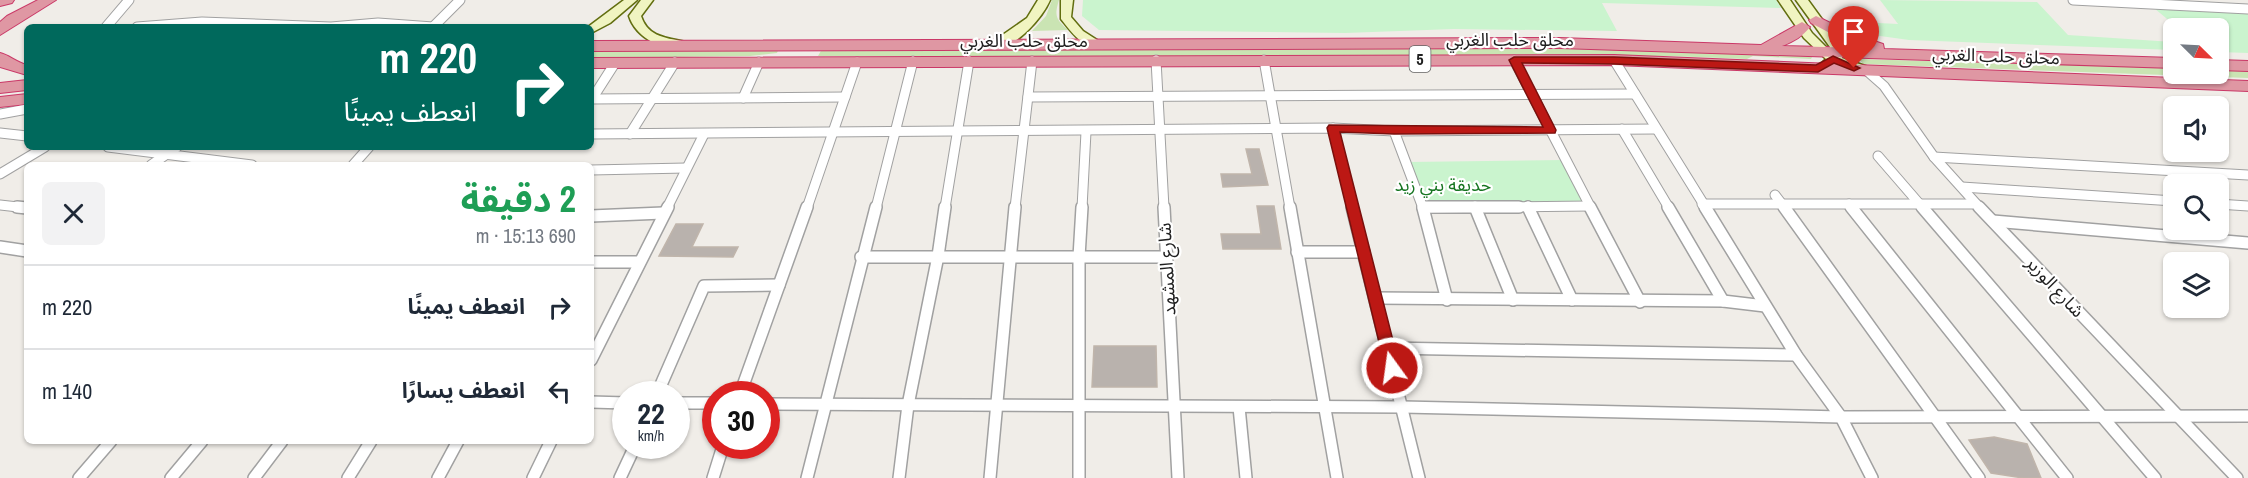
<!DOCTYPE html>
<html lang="ar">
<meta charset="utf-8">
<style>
:root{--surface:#fff;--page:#f2f2f3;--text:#1f2937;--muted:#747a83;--line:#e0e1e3}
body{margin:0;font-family:"Archivo Narrow","Noto Sans Arabic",sans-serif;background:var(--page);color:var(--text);direction:rtl;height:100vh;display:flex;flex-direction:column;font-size:22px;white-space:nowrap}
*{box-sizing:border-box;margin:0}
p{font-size:20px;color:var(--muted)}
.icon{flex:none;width:33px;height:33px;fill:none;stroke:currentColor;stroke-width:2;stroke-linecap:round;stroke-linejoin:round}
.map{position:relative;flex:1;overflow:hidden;direction:ltr}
.panel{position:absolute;left:24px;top:162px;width:570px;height:282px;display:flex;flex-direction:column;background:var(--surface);border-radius:9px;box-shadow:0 2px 4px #0004;direction:rtl}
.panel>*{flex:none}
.guide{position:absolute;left:24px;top:24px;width:570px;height:126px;border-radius:9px;box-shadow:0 2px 4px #0004;direction:rtl;background:#00695c;color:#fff;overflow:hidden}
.needle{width:39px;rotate:114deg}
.fabs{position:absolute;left:2163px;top:18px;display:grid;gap:12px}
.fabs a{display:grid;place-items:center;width:66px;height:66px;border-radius:9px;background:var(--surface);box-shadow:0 2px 4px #0004;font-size:30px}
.speed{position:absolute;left:612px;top:381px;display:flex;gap:12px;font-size:30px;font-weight:700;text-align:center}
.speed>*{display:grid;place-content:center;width:78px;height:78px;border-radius:50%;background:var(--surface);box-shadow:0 2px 4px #0004;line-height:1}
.speed small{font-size:15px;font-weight:400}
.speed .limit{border:9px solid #d22;background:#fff;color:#111}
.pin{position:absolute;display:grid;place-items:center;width:51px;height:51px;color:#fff;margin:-62px -26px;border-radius:50% 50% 50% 0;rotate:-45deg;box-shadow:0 0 6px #0007}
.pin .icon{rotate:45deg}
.me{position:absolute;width:66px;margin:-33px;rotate:346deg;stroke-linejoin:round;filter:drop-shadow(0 0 4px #0008)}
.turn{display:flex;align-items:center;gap:21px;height:126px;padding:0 18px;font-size:27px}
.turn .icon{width:78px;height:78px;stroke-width:2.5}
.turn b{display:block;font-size:42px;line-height:51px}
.round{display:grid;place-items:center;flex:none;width:63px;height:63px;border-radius:9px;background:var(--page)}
.overview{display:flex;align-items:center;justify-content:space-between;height:102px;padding:0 18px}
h1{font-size:36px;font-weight:700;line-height:45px;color:#1e9e55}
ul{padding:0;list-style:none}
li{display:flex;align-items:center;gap:18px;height:84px;padding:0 18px;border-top:2px solid var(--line)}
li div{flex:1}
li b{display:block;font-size:22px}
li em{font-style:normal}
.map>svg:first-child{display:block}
</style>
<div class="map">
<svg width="2248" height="478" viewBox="0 0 2248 478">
<rect width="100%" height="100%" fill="#f0ede8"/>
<g fill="#cae4b3">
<path d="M1052 0H1059C1054 16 1056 19 1068 30L1032 31 1046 16Z"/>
<polygon points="1509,46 1806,54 1812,57 1811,59 1753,56 1747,59 1670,56 818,56 822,49"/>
<polygon points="779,48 777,53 750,56 591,58 591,50"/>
<polygon points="1859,59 1925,61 1937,59 2173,67 2174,74 2218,74 2219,69 2248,70 2248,78 1863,64"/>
</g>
<g fill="#caf4ce">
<polygon points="1083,0 1776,0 1781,8 1602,3 1617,31 1454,29 1345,33 1099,30 1082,16"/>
<polygon points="1880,0 2037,2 2068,35 2173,42 2173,50 1909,40 1866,34 1840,21 1898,24"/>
<polygon points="2154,8 2248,13 2248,53 2219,52 2218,28 2178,28"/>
<polygon points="1563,160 1588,205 1424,208 1408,162"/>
</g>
<g fill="#b9b2ad" stroke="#c0b5ab" stroke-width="1.5">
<polygon points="1246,149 1259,149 1268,185 1223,187 1221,174 1252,174"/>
<polygon points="1257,206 1274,206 1281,249 1223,249 1221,234 1261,234"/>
<polygon points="676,224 703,224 692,247 738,247 733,257 659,256"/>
<polygon points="1094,346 1156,346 1157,387 1092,387"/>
<polygon points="1994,437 2027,444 2041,478 2023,478 1991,473 1969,440"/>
</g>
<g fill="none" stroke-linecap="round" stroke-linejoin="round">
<g stroke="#a1a1a1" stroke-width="11">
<g id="street-far1">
<polyline points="2073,0 2248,9"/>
<polyline points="106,27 129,0"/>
<polyline points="137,27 202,22 331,27 378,23 433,27 460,0"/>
<polyline points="1156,60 1164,208"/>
<polyline points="1264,60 1290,208"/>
<polyline points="1514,60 1591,208"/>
<polyline points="1614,60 1706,208"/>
<polyline points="1867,71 1884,86 1934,157 1980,208"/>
<polyline points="1028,97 1635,94"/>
<polyline points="743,98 759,62"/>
<polyline points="591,99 845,97"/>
<polyline points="592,99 615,63"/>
<polyline points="0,114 27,109"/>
<polyline points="1333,128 1353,208"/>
<polyline points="1622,129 1669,208"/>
<polyline points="1394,131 1423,208 1590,206"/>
<polyline points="0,133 27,136"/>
<polyline points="591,134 1333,128 1394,131 1656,129"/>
<polyline points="630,134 675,62"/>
<polyline points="108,147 252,165"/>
<polyline points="1878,156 1923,208"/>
<polyline points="1934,157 2248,175"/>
<polyline points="151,165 177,147"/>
<polyline points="353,165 369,147"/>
<polyline points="591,170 686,168"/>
<polyline points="0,174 45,147"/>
<polyline points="1962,187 2174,201"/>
<polyline points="1775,195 1785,208"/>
<polyline points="1702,204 1976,204"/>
<polyline points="1849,204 1852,208"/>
<polyline points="2218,204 2248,206"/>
<polyline points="0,205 27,208"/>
<polyline points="1528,206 1529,208"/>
<polyline points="667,208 704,134"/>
<polyline points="807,208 857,62"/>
<polyline points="876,208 913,61"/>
<polyline points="945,208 969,61"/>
<polyline points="1015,208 1032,61"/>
<polyline points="1082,208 1086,132"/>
</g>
</g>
<g stroke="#a1a1a1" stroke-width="14">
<g id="street">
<polyline points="17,207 27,208"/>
<polyline points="1164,207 1178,478"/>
<polyline points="1290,207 1337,478"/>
<polyline points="1352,207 1419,478"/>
<polyline points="1423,207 1519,207"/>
<polyline points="1475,207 1513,300"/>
<polyline points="1528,207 1572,300"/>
<polyline points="1590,207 1640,302"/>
<polyline points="1668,207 1723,301"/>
<polyline points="1705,207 1796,355 1841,417 1872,478"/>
<polyline points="1784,207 1979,478"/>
<polyline points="1851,207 2067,478"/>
<polyline points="1922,207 2155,478"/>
<polyline points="1979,207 2237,478"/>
<polyline points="1423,208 1447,300"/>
<polyline points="591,216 663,213"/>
<polyline points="1993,221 2248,243"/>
<polyline points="0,247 27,251"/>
<polyline points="1297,252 1364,252"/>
<polyline points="861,257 1167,257"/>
<polyline points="591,262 638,262"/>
<polyline points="1375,298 1723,301 1765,306"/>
<polyline points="1387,348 1796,355"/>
<polyline points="591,360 668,207"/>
<polyline points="657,394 704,286 779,285"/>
<polyline points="740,394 807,207"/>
<polyline points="591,402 626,403"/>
<polyline points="676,403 716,403"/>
<polyline points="766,404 1403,407 1841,417 2248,416"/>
<polyline points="1239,407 1246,478"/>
<polyline points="79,478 111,441"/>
<polyline points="171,478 202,441"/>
<polyline points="254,478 282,441"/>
<polyline points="348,478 371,441"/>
<polyline points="438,478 458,441"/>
<polyline points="533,478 551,441"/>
<polyline points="620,478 635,446"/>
<polyline points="713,478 723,446"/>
<polyline points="807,478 876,207"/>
<polyline points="899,478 908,405 938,256 945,207"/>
<polyline points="990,478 1015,207"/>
<polyline points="1079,478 1079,257 1082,207"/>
</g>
</g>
<g stroke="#626e10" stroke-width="3">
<g id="secondary">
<polygon points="624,0 637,0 610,23 591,33 591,27 588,27"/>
<path d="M641 0H653L641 16C648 38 668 38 687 42V48C664 52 636 38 629 16Z"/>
<path d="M1038 0H1050C1043 17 1014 51 994 47V41L1027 18Z"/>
<path d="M1061 0H1073L1071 17 1083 31 1097 40V46C1082 48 1070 30 1061 19Z"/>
<polygon points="1778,0 1790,0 1812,33 1830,51 1830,47 1796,0 1808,0 1842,47 1842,58 1868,67 1868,73 1860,73 1835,63 1825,65 1823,62 1826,59 1804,38"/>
</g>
</g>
<g stroke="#ca3867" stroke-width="2">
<g id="highway">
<polygon points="0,0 14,0 12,3 0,6"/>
<polygon points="38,0 56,0 0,35 0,22 7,16"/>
<path d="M1816 16 1853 34 1883 44 1884 49 2174 58V68L1560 48 591 51V41L1560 38 1761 45 1802 22 1810 27C1803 36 1793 42 1782 46L1867 48 1843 40 1811 23 1809 20Z"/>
<path d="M0 53C9 55 16 62 27 65V75L0 67Z"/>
<polygon points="1614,55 2248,81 2248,91 1614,65 591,68 591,58"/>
<polygon points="2218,60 2248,61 2248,71 2218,70"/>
<polygon points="27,80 27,90 0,93 0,83"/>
<polygon points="27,94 27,104 0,107 0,97"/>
</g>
</g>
<use href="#street-far1" stroke="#fff" stroke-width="9"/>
<use href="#street" stroke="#fff" stroke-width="11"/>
<use href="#secondary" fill="#f0f4c1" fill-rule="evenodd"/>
<use href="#highway" fill="#df97a3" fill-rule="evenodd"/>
</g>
<polygon fill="#bc1814" stroke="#7a100d" stroke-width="1.5" points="1833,56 1860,68 1854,71 1834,63 1818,72 1614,64 1522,63 1556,130 1555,133 1394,134 1340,132 1400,368 1397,371 1386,371 1327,128 1329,125 1543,127 1509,60 1514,57 1614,57 1816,65"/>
<g text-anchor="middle" stroke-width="4.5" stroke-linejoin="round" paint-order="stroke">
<rect fill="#fff" stroke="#636363" stroke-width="1.5" x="1409.5" y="46" width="21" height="26" rx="4.5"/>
<g font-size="16" font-weight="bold" fill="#202020">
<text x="1420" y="65">5</text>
</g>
<g font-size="18" fill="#202020" stroke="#fff">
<text x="1510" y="46">محلق حلب الغربي</text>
<text x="1024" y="47">محلق حلب الغربي</text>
<text transform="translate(1996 56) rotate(2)" y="6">محلق حلب الغربي</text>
<text transform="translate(1167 269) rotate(-93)" y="6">شارع المشهد</text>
<text transform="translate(2055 287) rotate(47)" y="6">شارع الوزير</text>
</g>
<g font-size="18" fill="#177521" stroke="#fff">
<text x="1443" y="191">حديقة بني زيد</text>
</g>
</g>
</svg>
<div class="fabs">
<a><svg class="needle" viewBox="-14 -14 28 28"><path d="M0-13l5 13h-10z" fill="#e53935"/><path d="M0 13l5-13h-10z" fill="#747a83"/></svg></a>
<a><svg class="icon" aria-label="sound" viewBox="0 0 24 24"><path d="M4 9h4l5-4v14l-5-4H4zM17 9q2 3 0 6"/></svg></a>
<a><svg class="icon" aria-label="search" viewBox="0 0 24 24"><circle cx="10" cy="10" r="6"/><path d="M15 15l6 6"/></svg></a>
<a><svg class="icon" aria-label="layers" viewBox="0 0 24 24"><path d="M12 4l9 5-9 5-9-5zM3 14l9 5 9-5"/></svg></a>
</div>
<div class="speed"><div>22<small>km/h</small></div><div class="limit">30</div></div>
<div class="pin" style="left:1854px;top:68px;background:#d93025"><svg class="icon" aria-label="arrive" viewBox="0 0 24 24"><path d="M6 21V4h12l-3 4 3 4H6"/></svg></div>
<svg class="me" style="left:1392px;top:368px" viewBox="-20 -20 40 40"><circle r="17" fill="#bc1814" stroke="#fff" stroke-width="3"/><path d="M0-11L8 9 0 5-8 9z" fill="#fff"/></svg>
<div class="guide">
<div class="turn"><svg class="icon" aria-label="right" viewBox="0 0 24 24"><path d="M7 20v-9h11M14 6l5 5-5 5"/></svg><div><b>220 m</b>انعطف يمينًا</div></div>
</div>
<section class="panel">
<div class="overview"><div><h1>2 دقيقة</h1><p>690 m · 15:13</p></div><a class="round"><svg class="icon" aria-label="close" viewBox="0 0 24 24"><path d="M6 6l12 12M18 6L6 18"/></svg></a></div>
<ul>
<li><svg class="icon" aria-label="right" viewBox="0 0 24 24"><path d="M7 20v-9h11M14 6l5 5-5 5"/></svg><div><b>انعطف يمينًا</b></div><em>220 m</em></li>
<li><svg class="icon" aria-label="left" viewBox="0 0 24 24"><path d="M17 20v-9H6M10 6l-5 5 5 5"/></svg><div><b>انعطف يسارًا</b></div><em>140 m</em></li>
</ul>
</section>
</div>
